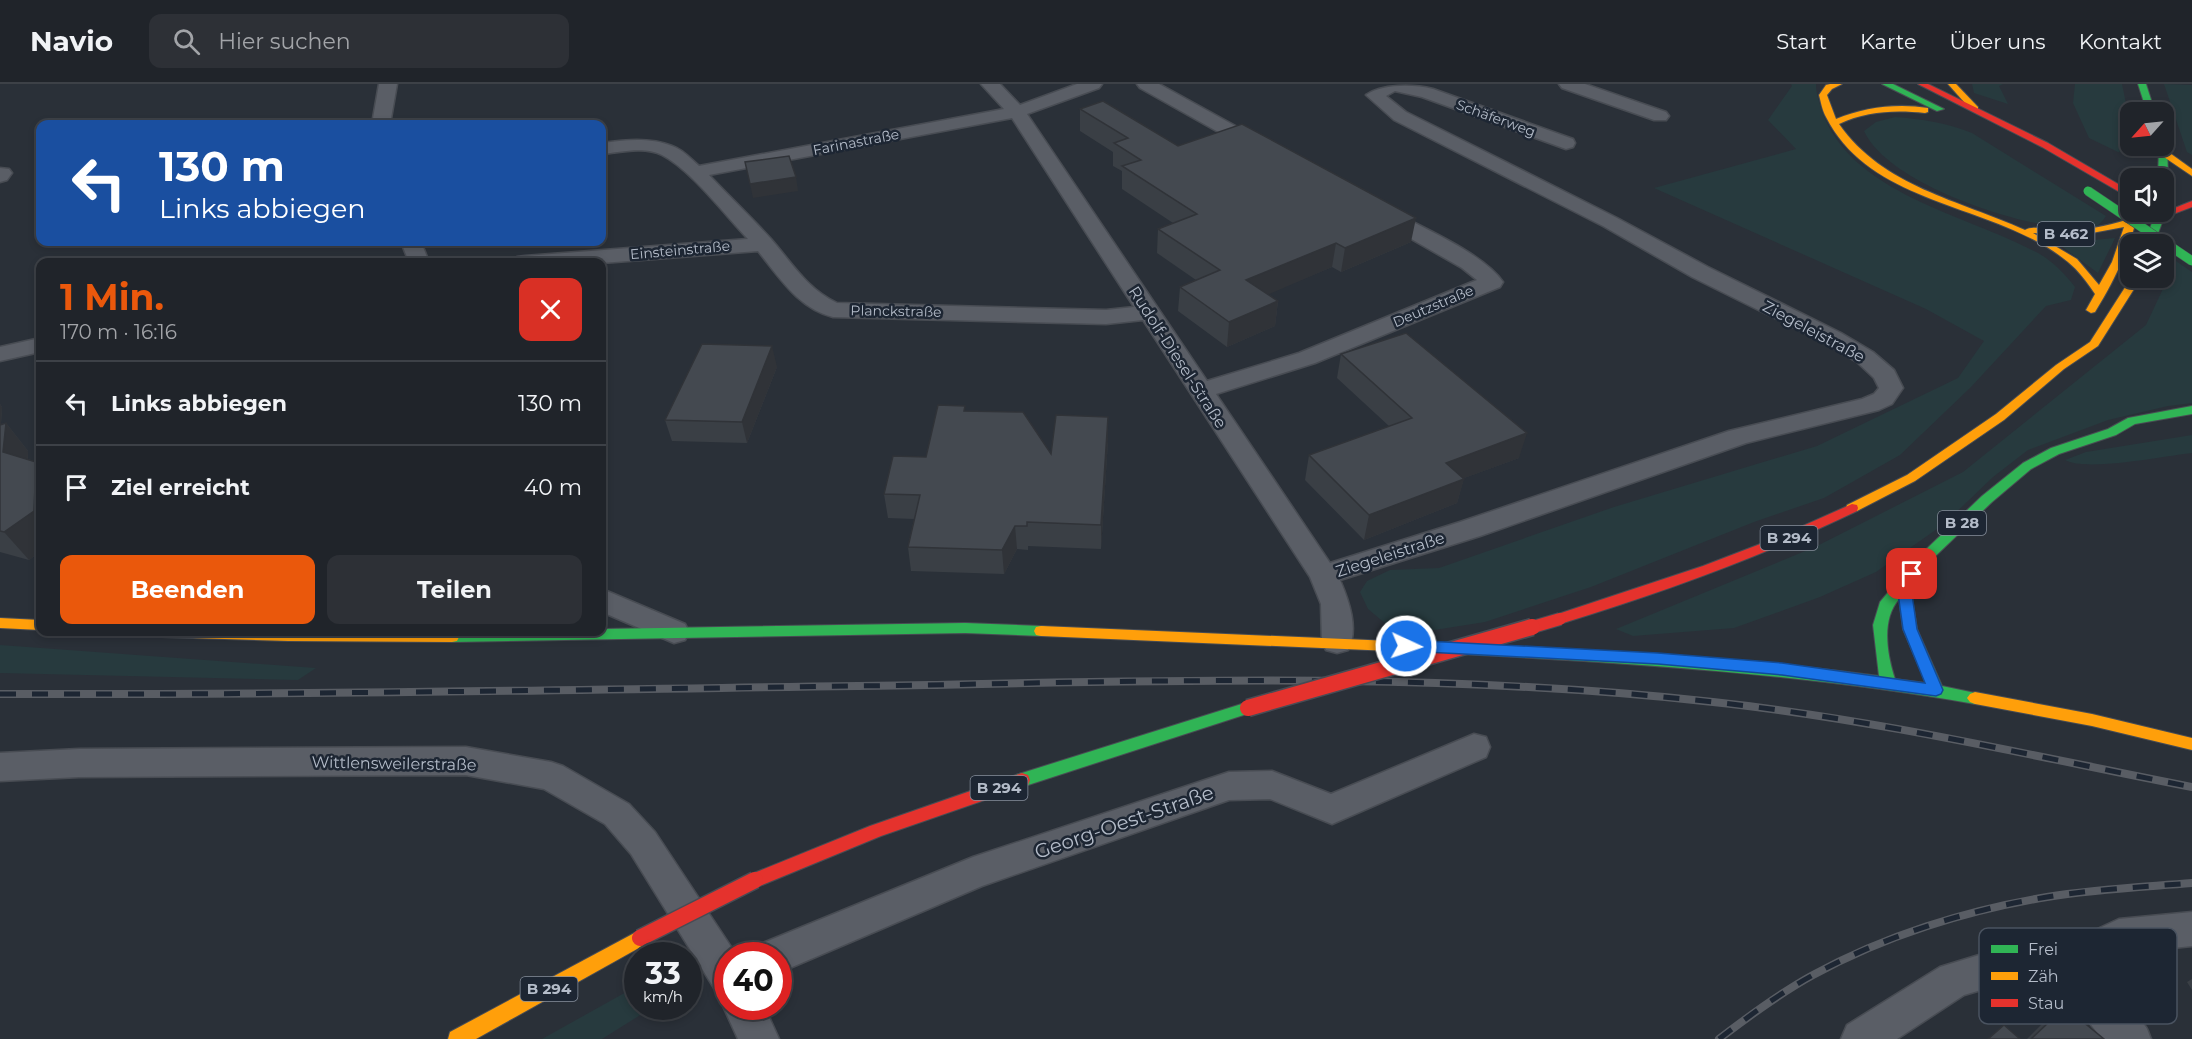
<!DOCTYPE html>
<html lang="de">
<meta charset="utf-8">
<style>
:root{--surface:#20242a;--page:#2d3036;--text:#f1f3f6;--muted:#a2a4a8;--line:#3d4147;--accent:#ea580c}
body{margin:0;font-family:Montserrat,sans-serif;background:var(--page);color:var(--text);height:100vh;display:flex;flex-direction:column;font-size:22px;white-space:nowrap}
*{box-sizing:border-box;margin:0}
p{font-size:20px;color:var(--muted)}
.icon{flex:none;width:33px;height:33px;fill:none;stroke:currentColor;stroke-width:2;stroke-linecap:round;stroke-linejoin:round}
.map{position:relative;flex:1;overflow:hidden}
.drawer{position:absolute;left:36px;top:174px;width:570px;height:378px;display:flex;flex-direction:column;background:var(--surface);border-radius:12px;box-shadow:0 3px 9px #0003,0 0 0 2px var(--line)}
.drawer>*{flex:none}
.guide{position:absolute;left:36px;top:36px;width:570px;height:126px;border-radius:12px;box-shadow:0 3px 9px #0003,0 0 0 2px var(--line);background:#1a4fa0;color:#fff;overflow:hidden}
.needle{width:39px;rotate:243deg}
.fabs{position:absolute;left:2120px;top:18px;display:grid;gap:12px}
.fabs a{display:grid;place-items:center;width:54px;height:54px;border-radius:12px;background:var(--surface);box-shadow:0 3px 9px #0003,0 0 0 2px var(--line);font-size:30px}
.speed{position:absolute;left:624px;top:858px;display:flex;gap:12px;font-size:30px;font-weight:700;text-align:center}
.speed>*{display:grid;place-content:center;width:78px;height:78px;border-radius:50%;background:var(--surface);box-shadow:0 3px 9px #0003,0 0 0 2px var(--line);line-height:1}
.speed small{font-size:15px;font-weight:400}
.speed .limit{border:9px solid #d22;background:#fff;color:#111}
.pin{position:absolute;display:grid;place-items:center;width:51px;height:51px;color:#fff;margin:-26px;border-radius:12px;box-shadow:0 3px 9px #0006}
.me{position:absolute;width:66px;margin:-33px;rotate:93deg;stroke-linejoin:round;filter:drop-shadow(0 0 4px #0008)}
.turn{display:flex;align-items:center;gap:21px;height:126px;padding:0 24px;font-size:27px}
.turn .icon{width:78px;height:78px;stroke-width:2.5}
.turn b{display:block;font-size:42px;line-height:51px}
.round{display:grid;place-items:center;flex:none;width:63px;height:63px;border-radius:12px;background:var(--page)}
.overview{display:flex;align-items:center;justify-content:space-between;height:102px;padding:0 24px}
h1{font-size:36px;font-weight:700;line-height:45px;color:var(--accent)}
.cta{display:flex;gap:12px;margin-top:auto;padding:12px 24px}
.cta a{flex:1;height:69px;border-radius:12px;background:var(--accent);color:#fff;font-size:24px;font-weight:700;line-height:69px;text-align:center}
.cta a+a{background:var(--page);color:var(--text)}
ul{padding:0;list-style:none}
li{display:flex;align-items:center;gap:18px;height:84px;padding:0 24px;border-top:2px solid var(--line)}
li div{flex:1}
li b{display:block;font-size:22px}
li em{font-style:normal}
header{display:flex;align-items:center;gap:36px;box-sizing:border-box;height:84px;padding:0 30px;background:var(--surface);border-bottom:2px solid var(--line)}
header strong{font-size:28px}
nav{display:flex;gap:33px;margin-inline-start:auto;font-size:21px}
.search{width:420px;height:54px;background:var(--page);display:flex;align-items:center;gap:15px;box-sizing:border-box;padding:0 21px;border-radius:12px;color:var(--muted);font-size:22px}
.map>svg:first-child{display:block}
</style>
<header>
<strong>Navio</strong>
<div class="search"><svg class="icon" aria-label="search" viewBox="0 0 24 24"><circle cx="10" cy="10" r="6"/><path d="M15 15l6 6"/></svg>Hier suchen</div>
<nav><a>Start</a><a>Karte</a><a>Über uns</a><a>Kontakt</a></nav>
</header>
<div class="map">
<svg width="2192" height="955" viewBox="0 0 2192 955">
<rect width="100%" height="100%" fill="#2a3038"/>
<g fill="#273a3e">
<path d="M1791 0H1816C1816 10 1819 17 1822 27 1850 109 1966 131 2034 167 2051 175 2064 189 2075 203L2071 216 2046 222 1971 303 1900 371 1824 414 1754 438 1591 503 1485 538 1409 550 1386 540 1368 525 1360 508 1367 497 1390 486 1439 484 1614 423 1817 362 1958 294 1984 257 1926 225 1654 104 1796 65 1768 36 1792 2Z"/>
<polygon points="1972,0 2003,0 1999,2 2008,20 1974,9"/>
<polygon points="2075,0 2122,0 2130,39 2130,62 2134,62 2135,65 2118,68 2089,54 2073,19"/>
<polygon points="2164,0 2192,1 2192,71 2187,68"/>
<path d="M1895 33C1922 35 1947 39 1972 49L2106 132C2104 135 2100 140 2097 142 2086 147 2071 144 2060 143 2008 138 1887 98 1864 47L1876 38Z"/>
<polygon points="2049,153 2082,157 2115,154 2098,189"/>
<polygon points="2176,177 2192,188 2192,319 2168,322 2108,336 2028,366 1993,393 1944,440 1876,488 1820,513 1734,544 1633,552 1616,545 1815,463 1963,388 2146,241"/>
<path d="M2192 351V369C2165 372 2086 388 2065 376L2086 368Z"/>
<polygon points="0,561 316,584 298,596 0,589"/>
<polygon points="637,902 638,922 653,923 602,955 542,955"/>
</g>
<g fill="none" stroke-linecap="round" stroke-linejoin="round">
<g stroke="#484c53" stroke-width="3">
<g id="street">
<polygon points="379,0 397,0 390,40 372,40"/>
<path d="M981 0H1000L1020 21 1077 0H1102L1099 4 1027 30 1207 297 1299 269 1477 196 1462 184 1373 133 1370 129 1373 125H1387C1419 142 1483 169 1503 198L1500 203 1315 279 1216 310 1330 479 1460 438 1729 347 1862 315 1874 310 1879 304 1874 294 1857 278 1825 259 1692 193 1603 142 1394 36 1366 11C1381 0 1413 0 1433 5L1573 55 1575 59 1573 63 1566 65 1422 13 1395 7 1386 12 1406 28 1617 134 1708 183 1841 249 1873 268 1894 286 1903 304 1892 320 1879 326 1746 359 1480 452 1340 496C1349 517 1359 545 1348 566L1337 569 1326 566 1322 558 1321 520 1310 493 1143 236 1106 240 833 233C798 224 780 194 758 167L602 179 514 178 517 173 525 172 748 155C725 131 690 85 662 71 645 62 620 68 602 70V59C624 56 650 53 672 62 682 65 691 75 699 82L1004 25ZM1012 34 1134 223 1106 226 837 219C807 205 792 179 771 155 751 133 729 112 709 91Z"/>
<polygon points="1137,0 1159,0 1268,60 1270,64 1268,68 1254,68 1140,4"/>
<polygon points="1559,0 1585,0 1666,28 1669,32 1666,36 1654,36 1562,4"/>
<polygon points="0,84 9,85 12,89 7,96 0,98"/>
<polygon points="401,158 421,158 429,178 409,178"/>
<polygon points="40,254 40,268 0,277 0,263"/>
<polygon points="602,505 685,540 689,548 685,556 674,559 602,528"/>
<polygon points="1474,650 1486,653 1490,663 1486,673 1332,740 1270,715 1229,716 982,802 778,889 778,872 757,872 763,859 973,773 1229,688 1272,687 1331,710"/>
<polygon points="466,663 551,678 563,682 629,720 655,748 737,872 728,872 728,909 714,904 631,770 605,740 544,705 466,691 79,693 0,697 0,669 79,665"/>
<path d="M2192 828V862L2124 869 2104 880C2102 911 2131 921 2145 942 2148 945 2149 951 2151 955H2102L2082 929 2069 901 2015 896 1964 911 1897 955H1841L1847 941 1940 883 2015 860 2071 865 2076 855 2119 835Z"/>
<polygon points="728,913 728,922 764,922 779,955 738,955 723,922"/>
</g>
</g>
<g stroke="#484c53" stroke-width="2">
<g id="fast">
<polygon points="1882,0 1893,0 1944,25 1937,27"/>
<polygon points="2138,0 2146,0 2155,28 2147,28"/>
<polygon points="2163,53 2167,56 2168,94 2163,97 2163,94 2158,94 2159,62 2163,62"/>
<polygon points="2163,126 2166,128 2154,160 2144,160 2156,128 2163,128"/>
<path d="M2192 322V330L2135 340 2116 351 2059 370 2031 385 1992 418 1926 481 1910 501 1917 545 1942 602 1980 610 1983 614 1980 618 1975 620C1805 590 1633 579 1460 570L1455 569 1453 565 1455 561 1460 560C1600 566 1740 573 1879 592L1873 541 1880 518 1916 475 1982 412 2023 379 2051 364 2108 345 2128 334ZM1899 515 1903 545 1926 599 1895 595C1887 570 1881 536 1899 515Z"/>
<polygon points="965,539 1041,542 1046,543 1048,547 1046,551 1041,552 965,549 452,558 447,557 445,553 447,549 452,548 602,548 602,545"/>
<polygon points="1248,618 1253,620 1256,624 1253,628 1022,703 1016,701 1014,696 1016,691 1022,689"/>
</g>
</g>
<g stroke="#484c53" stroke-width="2">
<g id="slow">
<path d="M1830 0H1842L1832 5 1827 11 1836 35C1864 23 1898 19 1928 24V28L1925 29C1895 26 1867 27 1839 40 1883 103 1959 116 2025 146 2033 141 2047 146 2057 146 2081 147 2104 143 2126 136L2130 127 2138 128C2131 163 2113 199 2095 228L2091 229 2086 226 2095 210C2087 198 2079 187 2068 178 1997 119 1872 124 1826 33 1822 26 1821 18 1819 11L1826 1ZM2124 143 2112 178 2099 201 2077 175 2033 149 2081 151Z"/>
<polygon points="1948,0 1956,0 1978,23 1978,27 1972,27"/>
<polygon points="2161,67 2167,67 2192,85 2192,92 2161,71"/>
<polygon points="2131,194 2141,194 2098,262 2064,285 2004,336 1915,397 1857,427 1847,427 1846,424 1847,421 1907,391 1996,330 2056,281 2090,258"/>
<polygon points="0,534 40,536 40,546 0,544"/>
<polygon points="1041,542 1460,560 1465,561 1467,565 1465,569 1460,570 1041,552 1036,551 1034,547 1036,543"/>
<polygon points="154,548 452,548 457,549 459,553 457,557 452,558 288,557 161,553 156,552"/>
<polygon points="1975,608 2092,630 2192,654 2192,666 2092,642 1975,620 1970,618 1967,614 1970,610"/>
<polygon points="640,846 646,848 649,854 646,860 476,955 448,955 450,948"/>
</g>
</g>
<g stroke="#484c53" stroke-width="2">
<g id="jam">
<polygon points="1918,0 1928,0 2048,59 2130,107 2130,114 2042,63"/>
<polygon points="2192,117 2192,123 2160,135 2155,132"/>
<path d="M1852 420 1857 421 1858 424 1857 427C1761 473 1662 509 1560 540L1555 539 1553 535 1555 531 1703 482 1776 454Z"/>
<polygon points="1022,689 1028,691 1030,696 1028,701 881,752 755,804 749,801 746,796 749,791 870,742"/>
</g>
</g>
<use href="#street" fill="#5a5e66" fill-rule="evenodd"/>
<use href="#fast" fill="#30b455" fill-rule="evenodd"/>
<use href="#slow" fill="#ff9f0a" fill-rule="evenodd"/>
<use href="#jam" fill="#e5322d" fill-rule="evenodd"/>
<g stroke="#595d64" stroke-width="8">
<g id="rail">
<path d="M0 610C310 611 619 605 929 601 1190 596 1453 589 1713 618 1874 635 2033 672 2192 703"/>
<path d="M1719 955C1749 932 1780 909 1813 891 1884 852 1967 826 2047 813 2095 805 2143 803 2192 799"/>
</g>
</g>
<use href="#rail" stroke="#1d2633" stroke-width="5" stroke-dasharray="16" stroke-linecap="butt"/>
<g stroke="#484c55" stroke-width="10" stroke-linecap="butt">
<polyline id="fast-bridge" points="2088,107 2192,177"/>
</g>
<g stroke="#484c55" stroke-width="14" stroke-linecap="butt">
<polyline id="jam-bridge-far1" points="1526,545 1560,535"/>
</g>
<g stroke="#484c55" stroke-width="19" stroke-linecap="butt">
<g id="jam-bridge">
<polyline points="1248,624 1532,543"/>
<polyline points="640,854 755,796"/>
</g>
</g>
<use href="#fast-bridge" stroke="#30b455" stroke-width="9"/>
<use href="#jam-bridge-far1" stroke="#e5322d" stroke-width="12"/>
<use href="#jam-bridge" stroke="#e5322d" stroke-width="16"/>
</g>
<g fill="#3a3f45">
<polygon points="1080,25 1178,62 1411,158 1341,188 1332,183 1267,210 1278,217 1275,242 1227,263 1178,227 1180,203 1196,196 1157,169 1158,145 1173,139 1122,105 1122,87 1113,82 1113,68 1080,47"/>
<polygon points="1341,270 1519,374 1464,394 1457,419 1364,456 1305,396 1309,371 1389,342 1337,294"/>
<polygon points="777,283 747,359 672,357 665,336"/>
<polygon points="0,320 2,323 1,340 6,339 28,367 28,375 36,378 40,383 40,468 29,476 0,468"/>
<polygon points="965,322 965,327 1051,370 1108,333 1108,357 1101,465 1028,462 1028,466 1017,465 1004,490 911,487 908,463 914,435 888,434 884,410 926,373"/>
<polygon points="2192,895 2192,906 2187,898"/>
<polygon points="2065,923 2104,955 2027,955 2041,941"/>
</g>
<g fill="#303338">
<polygon points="796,93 798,107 753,114 750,100"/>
<polygon points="1416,134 1411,158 1341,188 1345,164"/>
<polygon points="1336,159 1332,183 1244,221 1246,196"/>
<polygon points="1278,217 1275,242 1227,263 1229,238"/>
<polygon points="772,262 777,283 747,359 742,338"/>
<polygon points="0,320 2,323 0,354"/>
<polygon points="1108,333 1108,357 1101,465 1101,441"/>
<polygon points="6,339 28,367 27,396 3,368"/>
<polygon points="1527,349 1519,374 1440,403 1446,379"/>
<polygon points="36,378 40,383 40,468 29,476 4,448"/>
<polygon points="1464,395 1457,419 1364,456 1369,431"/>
<polygon points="1015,442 1017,465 1004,490 1002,466"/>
</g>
<g fill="#444950" stroke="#303338" stroke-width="1.5">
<polygon points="1103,17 1178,62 1242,40 1416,134 1345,164 1336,159 1246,196 1278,217 1229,238 1180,203 1220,186 1158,145 1197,130 1122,82 1141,76 1114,59 1128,54 1080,25"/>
<polygon points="789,72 796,93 750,100 745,78"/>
<polygon points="1406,249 1527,349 1446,379 1464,395 1369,431 1309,371 1412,334 1341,270"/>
<polygon points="702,260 772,262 742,338 665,336"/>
<polygon points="938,321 965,322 964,327 1023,328 1051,370 1056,331 1108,333 1101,441 1027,438 1027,442 1015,442 1002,466 908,463 920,411 884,410 893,372 926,373"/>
<polygon points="6,339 3,368 36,378 34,427 4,448 0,447 0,341"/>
<polygon points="2065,923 2104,955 2031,955"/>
<polygon points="2004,941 2020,955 1988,955"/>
</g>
<polygon fill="#1a73e8" stroke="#114b97" stroke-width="1.5" points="1912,485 1919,490 1911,503 1917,545 1943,606 1941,610 1936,612 1782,591 1658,580 1406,567 1400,566 1398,562 1400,558 1406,556 1658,569 1782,579 1925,599 1903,545 1897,502 1907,487"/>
<g text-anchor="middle" stroke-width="5" stroke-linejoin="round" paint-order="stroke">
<g font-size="14" fill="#b4bcc9" stroke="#1d2633">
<text transform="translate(1496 34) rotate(20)" y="5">Schäferweg</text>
<text transform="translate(856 58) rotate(-11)" y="5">Farinastraße</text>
<text transform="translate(680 166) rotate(-5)" y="5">Einsteinstraße</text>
<text transform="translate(1433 222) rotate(-23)" y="5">Deutzstraße</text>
<text transform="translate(896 227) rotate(1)" y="5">Planckstraße</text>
</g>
<g fill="#1d2633" stroke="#878f9c" stroke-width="1.5">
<rect x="2037.5" y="138" width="57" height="24" rx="4.5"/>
<rect x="1938" y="427" width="48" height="24" rx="4.5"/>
<rect x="1760.5" y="442" width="57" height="24" rx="4.5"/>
<rect x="970.5" y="692" width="57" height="24" rx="4.5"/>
<rect x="520.5" y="893" width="57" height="24" rx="4.5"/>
</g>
<g font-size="15" font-weight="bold" fill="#b4bcc9">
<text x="2066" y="155">B 462</text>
<text x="1962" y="444">B 28</text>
<text x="1789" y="459">B 294</text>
<text x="999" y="709">B 294</text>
<text x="549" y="910">B 294</text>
</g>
<g font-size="16" fill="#b4bcc9" stroke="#1d2633">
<text transform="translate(1814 247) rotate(28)" y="6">Ziegeleistraße</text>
<text transform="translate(1178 273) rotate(57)" y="6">Rudolf-Diesel-Straße</text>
<text transform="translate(1390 470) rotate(-18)" y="6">Ziegeleistraße</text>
<text transform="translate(394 679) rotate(1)" y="6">Wittlensweilerstraße</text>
</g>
<g font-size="20" fill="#b4bcc9" stroke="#1d2633">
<text transform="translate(1124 738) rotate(-19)" y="7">Georg-Oest-Straße</text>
</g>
</g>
<rect x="1979" y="844" width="198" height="96" rx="9" fill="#1d2633" stroke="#4a5360" stroke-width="1.5"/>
<rect x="1991" y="861" width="27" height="8" fill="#30b455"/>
<rect x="1991" y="888" width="27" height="8" fill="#ff9f0a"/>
<rect x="1991" y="915" width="27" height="8" fill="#e5322d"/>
<g font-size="16" fill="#b4bcc9">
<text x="2028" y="871">Frei</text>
<text x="2028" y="898">Zäh</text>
<text x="2028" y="925">Stau</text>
</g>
</svg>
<div class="fabs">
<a><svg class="needle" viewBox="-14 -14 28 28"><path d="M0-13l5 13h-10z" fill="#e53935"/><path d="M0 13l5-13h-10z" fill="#a2a4a8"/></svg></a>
<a><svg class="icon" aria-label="sound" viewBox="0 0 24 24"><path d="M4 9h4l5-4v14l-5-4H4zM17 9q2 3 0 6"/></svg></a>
<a><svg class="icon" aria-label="layers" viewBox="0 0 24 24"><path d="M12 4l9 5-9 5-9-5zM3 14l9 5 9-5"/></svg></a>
</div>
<div class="speed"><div>33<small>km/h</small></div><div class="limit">40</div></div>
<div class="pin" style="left:1912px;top:490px;background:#d93025"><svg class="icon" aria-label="arrive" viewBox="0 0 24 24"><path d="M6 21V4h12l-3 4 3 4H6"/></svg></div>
<svg class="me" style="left:1406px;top:562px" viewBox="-20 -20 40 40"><circle r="17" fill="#1a73e8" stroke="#fff" stroke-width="3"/><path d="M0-11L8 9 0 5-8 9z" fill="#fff"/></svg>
<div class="guide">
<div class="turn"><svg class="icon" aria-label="left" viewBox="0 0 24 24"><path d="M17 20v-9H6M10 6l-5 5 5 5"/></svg><div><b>130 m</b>Links abbiegen</div></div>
</div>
<section class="drawer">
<div class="overview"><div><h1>1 Min.</h1><p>170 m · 16:16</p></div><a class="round" style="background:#d93025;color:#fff"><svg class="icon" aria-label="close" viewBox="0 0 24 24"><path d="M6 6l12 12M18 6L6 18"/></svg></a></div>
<ul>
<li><svg class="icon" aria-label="left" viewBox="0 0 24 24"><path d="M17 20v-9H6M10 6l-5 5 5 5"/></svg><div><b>Links abbiegen</b></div><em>130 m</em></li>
<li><svg class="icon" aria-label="arrive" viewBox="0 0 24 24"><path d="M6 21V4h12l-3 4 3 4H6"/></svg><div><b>Ziel erreicht</b></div><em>40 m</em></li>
</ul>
<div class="cta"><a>Beenden</a><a>Teilen</a></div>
</section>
</div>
